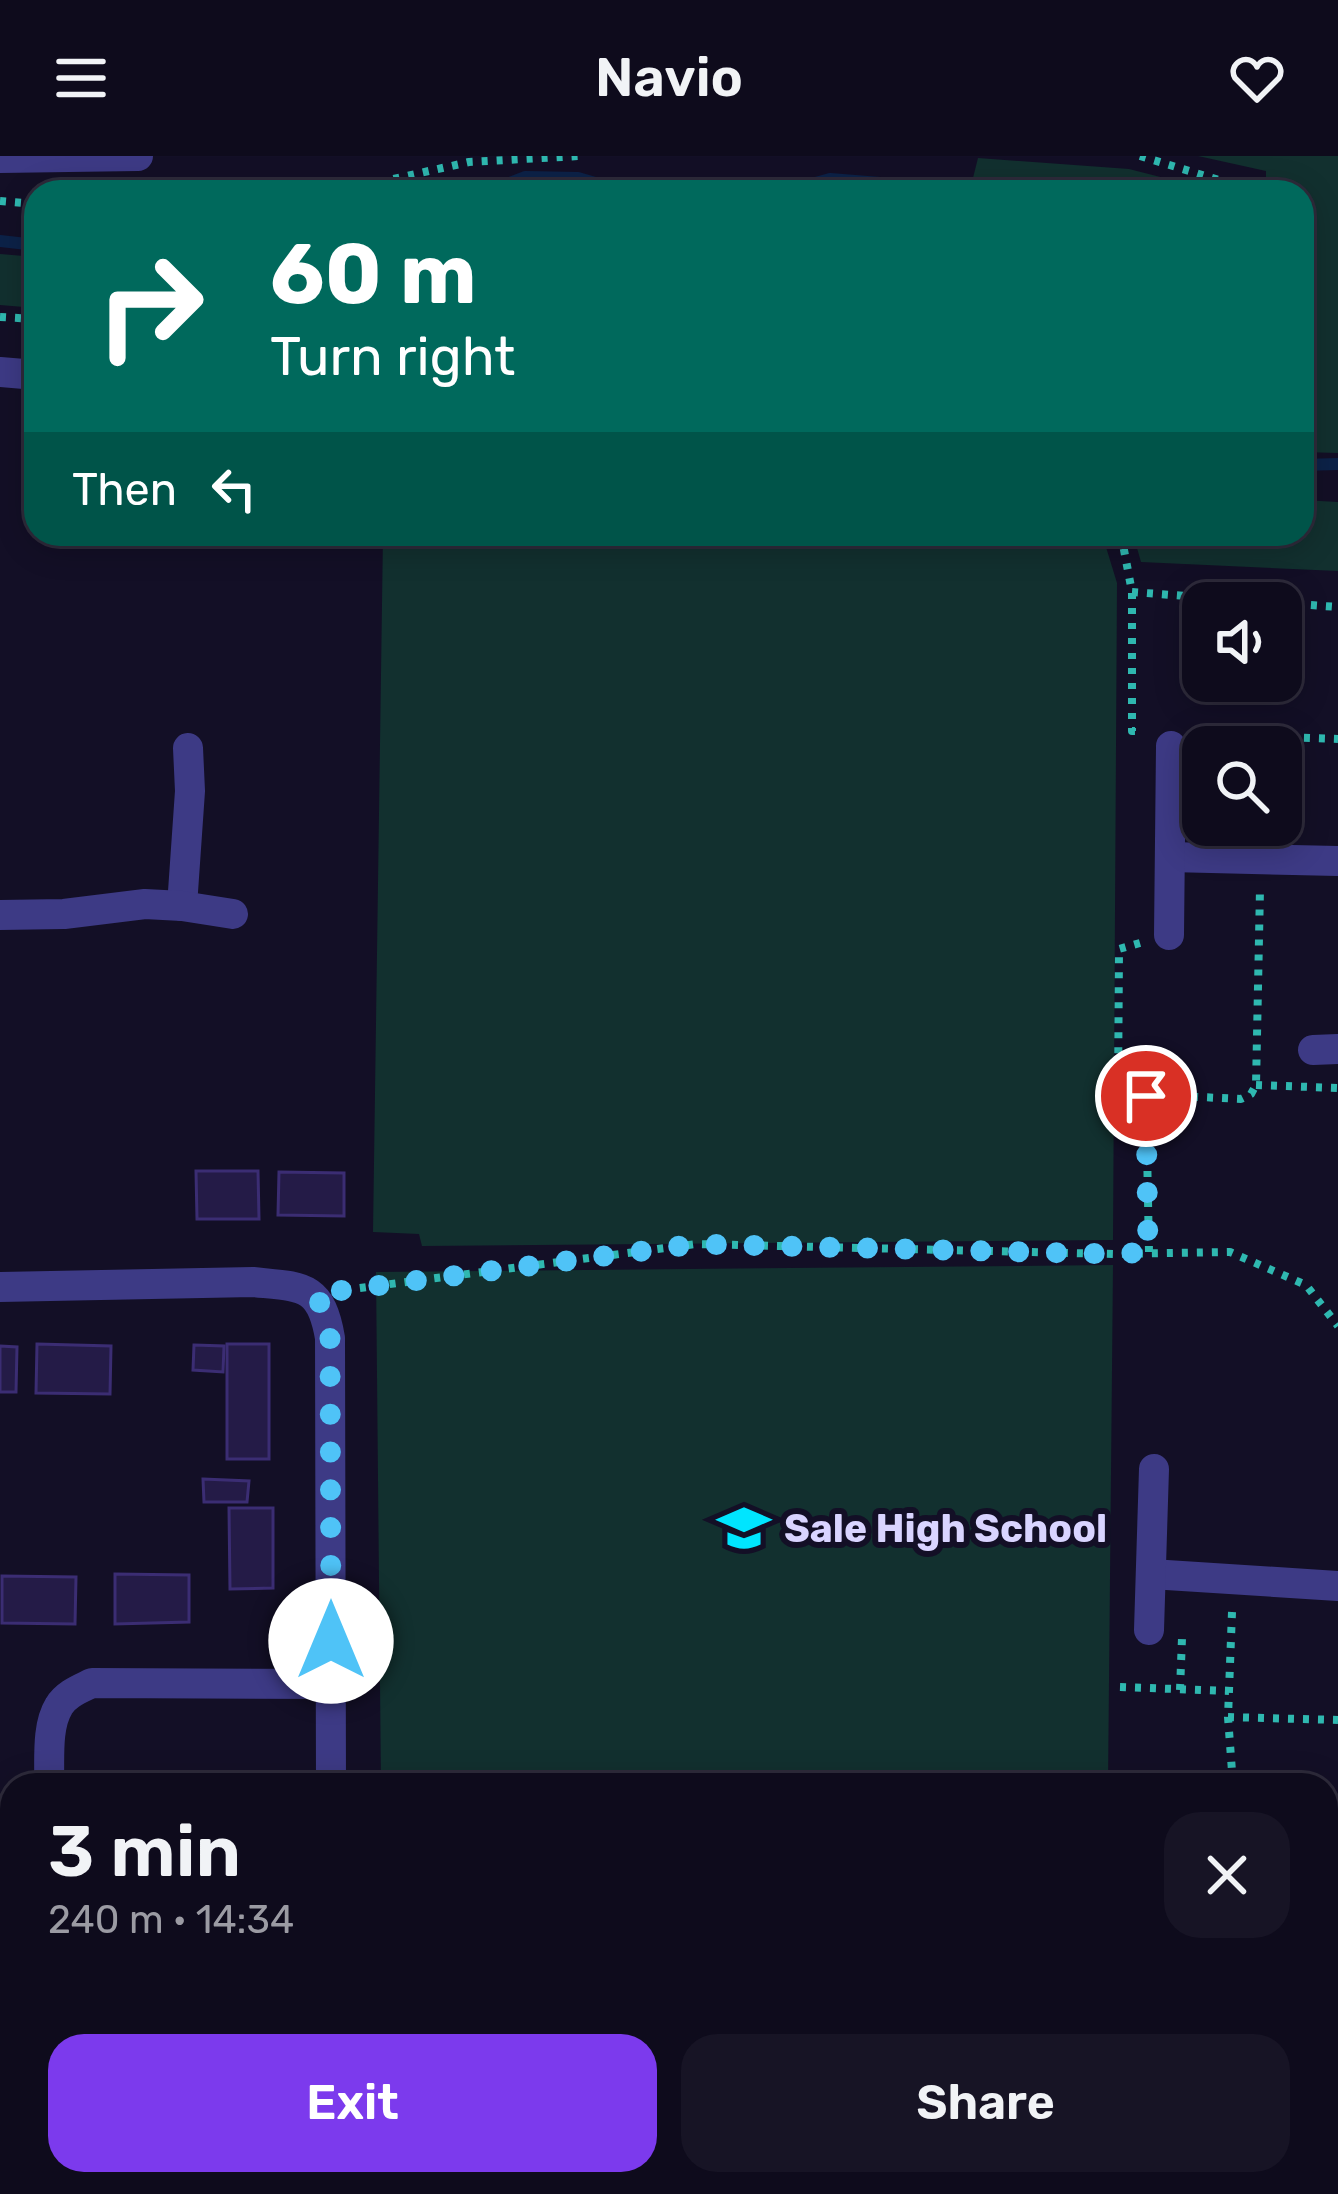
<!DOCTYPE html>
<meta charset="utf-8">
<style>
:root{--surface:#0e0b1c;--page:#171425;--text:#f1f3f6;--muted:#9b9ba3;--line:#2e2b3b;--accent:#7c3aed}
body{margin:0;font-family:Rubik,sans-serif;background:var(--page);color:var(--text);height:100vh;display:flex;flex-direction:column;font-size:45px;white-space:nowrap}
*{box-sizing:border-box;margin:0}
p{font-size:39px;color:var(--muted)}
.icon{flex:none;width:66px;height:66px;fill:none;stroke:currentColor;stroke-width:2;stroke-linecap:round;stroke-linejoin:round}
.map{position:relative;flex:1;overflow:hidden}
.panel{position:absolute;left:0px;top:1617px;width:1338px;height:423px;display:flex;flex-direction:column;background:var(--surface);border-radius:36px 36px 0 0;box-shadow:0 6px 30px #0003,0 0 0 3px var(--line)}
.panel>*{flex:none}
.guide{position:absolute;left:24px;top:24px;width:1290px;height:366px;border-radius:36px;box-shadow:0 6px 30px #0003,0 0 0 3px var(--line);background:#00695c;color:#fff;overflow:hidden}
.tools{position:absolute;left:1182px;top:426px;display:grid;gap:24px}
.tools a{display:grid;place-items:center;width:120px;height:120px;border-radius:24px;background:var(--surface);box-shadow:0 6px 30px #0003,0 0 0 3px var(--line);font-size:60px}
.pin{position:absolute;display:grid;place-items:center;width:102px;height:102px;color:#fff;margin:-51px;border:6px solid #fff;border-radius:50%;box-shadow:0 3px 12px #0007}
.me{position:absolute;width:132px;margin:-66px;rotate:0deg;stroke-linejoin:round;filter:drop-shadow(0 0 9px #0008)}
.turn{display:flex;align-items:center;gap:42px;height:252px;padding:0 48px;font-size:54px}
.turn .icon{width:156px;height:156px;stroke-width:2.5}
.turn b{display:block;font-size:84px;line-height:102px}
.then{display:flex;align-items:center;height:114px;padding:0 48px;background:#0003;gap:24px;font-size:45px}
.round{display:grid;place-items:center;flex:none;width:126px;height:126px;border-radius:36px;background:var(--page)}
.headline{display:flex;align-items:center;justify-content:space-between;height:204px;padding:0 48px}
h1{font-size:72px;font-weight:600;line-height:90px}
.cta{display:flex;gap:24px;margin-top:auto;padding:24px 48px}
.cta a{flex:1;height:138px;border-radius:36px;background:var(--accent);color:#fff;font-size:48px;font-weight:600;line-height:138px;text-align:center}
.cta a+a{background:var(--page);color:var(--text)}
header{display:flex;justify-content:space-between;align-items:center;height:156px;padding:0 48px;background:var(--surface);font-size:54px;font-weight:600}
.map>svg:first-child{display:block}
</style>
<header><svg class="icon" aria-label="menu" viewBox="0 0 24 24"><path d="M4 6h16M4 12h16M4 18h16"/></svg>Navio<svg class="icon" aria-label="heart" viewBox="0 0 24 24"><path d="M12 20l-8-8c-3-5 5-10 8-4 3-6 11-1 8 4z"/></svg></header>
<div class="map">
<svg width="1338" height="2038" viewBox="0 0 1338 2038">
<rect width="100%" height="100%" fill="#130f26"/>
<g fill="#12302f">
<polygon points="1198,0 1338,0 1338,297 1302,296 1302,36 1266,36 1266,15"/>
<polygon points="978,2 1129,13 1219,36 978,36 971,30"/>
<polygon points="0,98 36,101 36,152 0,149"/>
<polygon points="1302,344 1338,346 1338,415 1141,406 1133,378 1302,378"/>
<polygon points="383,378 1102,378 1117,427 1113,1084 422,1090 419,1078 373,1076"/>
<polygon points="1113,1109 1108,1629 381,1629 376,1116"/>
<polygon points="1326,1656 1338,1657 1338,2038 385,2038 385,2028 1326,2028"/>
</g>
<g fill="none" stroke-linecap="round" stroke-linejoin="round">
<g stroke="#0c2248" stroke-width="12">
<polyline points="487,36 525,21 578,22 626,36"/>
<polyline points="783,36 830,23 905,29 911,36"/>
<polyline points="0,85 36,89"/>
<polyline points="1302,309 1338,308"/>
</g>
</g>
<g fill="#241b47" stroke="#3b2d73" stroke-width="3">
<polygon points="196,1015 258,1015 259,1063 197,1063"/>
<polygon points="279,1016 344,1017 344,1060 278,1059"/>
<polygon points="37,1188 111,1190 110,1238 36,1237"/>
<rect x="227" y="1188" width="42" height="115"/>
<polygon points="194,1189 224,1190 223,1216 193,1214"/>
<polygon points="0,1190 17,1191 16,1236 0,1236"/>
<polygon points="203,1323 249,1325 247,1346 204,1346"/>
<polygon points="229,1352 273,1352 273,1432 230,1433"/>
<polygon points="115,1418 189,1419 189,1466 115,1468"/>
<polygon points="2,1420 76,1421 75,1468 2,1467"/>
<rect x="5" y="1746" width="7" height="47"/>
<rect x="0" y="1928" width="12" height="39"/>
</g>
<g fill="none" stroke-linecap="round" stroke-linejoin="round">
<g stroke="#2fb8b0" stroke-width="8" stroke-dasharray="6 9" stroke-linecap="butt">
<polyline points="1140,0 1255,35"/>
<polyline points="335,36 469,6 579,0"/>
<polyline points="0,45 36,48"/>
<polyline points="0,161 36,163"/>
<polyline points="1121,378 1132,436 1132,575 1142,575"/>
<polyline points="1132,436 1279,447"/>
<polyline points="1281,447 1338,451"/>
<polyline points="1199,578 1338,583"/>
<polyline points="1140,787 1119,793 1118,937 1241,943 1251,938 1256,929 1260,733"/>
<polyline points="1256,929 1338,932"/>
<polyline points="1146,940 1149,1096"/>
<polyline points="345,1134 696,1088 1113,1098 1230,1096 1306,1129 1338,1170"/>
<polyline points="1232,1456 1228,1561 1233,1629"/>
<polyline points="1120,1531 1229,1535"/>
<polyline points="1180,1534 1182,1482"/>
<polyline points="1228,1561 1338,1564"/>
</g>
<g stroke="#3d3a85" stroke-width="30">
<polyline points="0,2 138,0"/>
<polyline points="0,216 36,219"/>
<polyline points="1170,701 1338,705"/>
<polyline points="182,750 190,635 188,592"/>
<polyline points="0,759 64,758 145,748 182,750 233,758"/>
<polyline points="1169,779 1171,590"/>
<polyline points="1313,894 1338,893"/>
<path d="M0 1131 253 1126C302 1131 321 1128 330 1182L331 1629"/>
<polyline points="1151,1418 1338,1430"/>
<polyline points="1149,1474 1154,1313"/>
<path d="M49 1629C50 1605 46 1571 59 1550 66 1538 80 1533 92 1527L331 1528"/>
<polyline points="73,2038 337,2034"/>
</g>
</g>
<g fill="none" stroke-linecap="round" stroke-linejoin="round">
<polyline stroke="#4fc3f7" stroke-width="21" stroke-dasharray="0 37.8" points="331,1485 330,1182 322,1150 314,1138 696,1088 1113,1098 1148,1096 1146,940"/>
</g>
<defs>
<g id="school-bare" transform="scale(4.14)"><path d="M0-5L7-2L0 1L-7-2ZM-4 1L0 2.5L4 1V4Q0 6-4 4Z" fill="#00e5ff" stroke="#130f26" stroke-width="2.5" paint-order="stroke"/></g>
</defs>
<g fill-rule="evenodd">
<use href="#school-bare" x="744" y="1372"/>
</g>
<g text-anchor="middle" stroke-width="12" stroke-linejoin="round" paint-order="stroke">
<g font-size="39" font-weight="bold" fill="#d9d4ff" stroke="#130f26" text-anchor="start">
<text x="784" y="1386">Sale High School</text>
</g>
</g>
</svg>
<div class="tools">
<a><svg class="icon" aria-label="sound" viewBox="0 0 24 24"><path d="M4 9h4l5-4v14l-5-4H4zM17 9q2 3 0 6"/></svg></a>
<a><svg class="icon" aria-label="search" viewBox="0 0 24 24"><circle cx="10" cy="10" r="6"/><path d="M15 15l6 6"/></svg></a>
</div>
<div class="pin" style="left:1146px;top:940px;background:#d93025"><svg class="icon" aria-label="arrive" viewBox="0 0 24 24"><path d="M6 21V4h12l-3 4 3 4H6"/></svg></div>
<svg class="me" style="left:331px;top:1485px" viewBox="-20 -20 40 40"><circle r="19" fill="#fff"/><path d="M0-13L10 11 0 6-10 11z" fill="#4fc3f7"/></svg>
<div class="guide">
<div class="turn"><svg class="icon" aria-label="right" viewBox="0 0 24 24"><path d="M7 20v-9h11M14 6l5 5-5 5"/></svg><div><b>60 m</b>Turn right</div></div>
<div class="then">Then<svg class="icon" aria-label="left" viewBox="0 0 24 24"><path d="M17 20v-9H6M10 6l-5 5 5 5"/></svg></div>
</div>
<section class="panel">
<div class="headline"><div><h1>3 min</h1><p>240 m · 14:34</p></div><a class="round"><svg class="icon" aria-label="close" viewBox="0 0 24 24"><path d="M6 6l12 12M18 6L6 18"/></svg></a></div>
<div class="cta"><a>Exit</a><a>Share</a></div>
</section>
</div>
